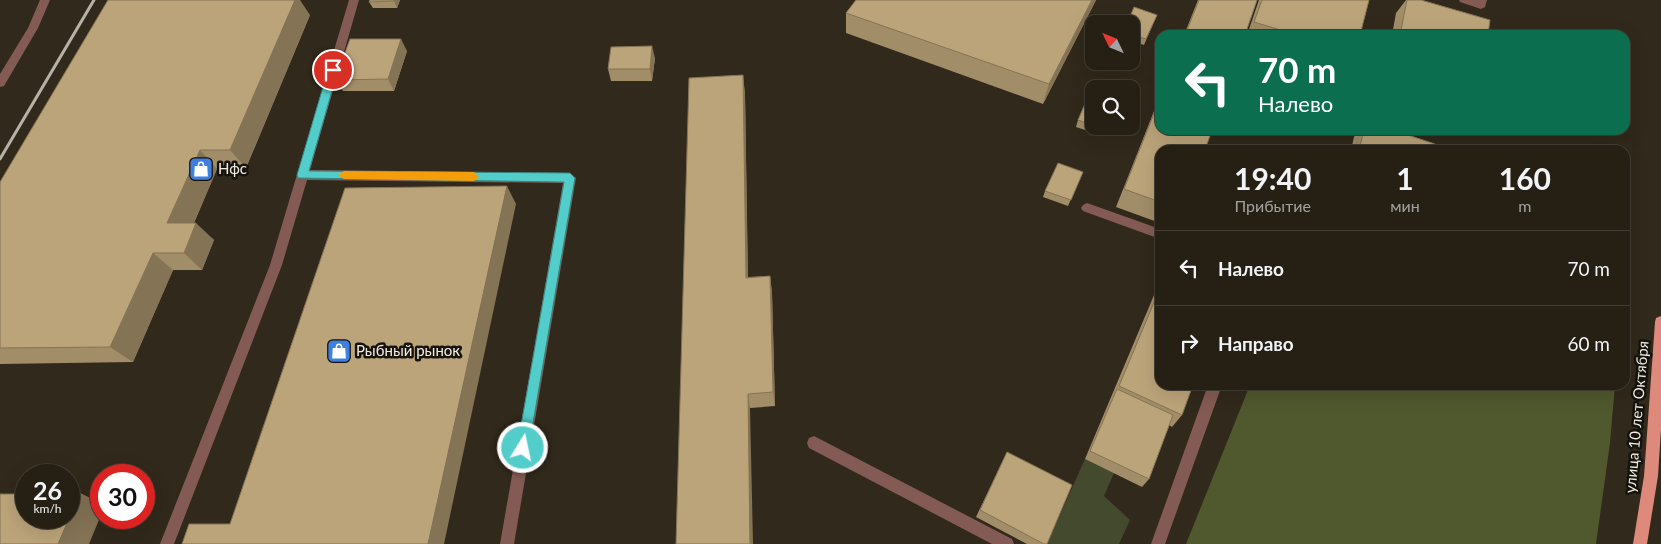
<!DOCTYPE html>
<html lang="ru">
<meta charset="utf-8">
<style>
:root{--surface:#251f14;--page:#312c22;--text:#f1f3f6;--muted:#a3a2a0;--line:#423d34}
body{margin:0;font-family:Lato,sans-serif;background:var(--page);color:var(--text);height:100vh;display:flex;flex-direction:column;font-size:19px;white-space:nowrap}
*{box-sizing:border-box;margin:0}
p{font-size:16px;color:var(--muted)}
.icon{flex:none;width:28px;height:28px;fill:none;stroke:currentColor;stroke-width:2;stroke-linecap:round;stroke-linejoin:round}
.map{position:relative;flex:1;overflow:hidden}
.panel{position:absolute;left:1155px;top:145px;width:475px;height:245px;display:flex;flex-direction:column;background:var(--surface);border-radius:15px;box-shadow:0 5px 20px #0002,0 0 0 1px var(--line)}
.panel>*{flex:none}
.top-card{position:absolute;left:1155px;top:30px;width:475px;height:105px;border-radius:15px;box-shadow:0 5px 20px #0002,0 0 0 1px var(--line);background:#0b6e4f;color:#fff;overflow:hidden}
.needle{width:32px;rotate:313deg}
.controls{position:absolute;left:1085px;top:15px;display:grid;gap:10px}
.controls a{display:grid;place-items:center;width:55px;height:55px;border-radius:10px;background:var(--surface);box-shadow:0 5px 20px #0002,0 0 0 1px var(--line);font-size:25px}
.speed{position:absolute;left:15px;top:464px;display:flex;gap:10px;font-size:25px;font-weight:700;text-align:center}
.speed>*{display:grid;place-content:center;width:65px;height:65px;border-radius:50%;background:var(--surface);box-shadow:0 5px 20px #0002,0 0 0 1px var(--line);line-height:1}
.speed small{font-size:12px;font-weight:400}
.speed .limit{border:8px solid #d22;background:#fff;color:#111}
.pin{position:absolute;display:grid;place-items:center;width:42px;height:42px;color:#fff;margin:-21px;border:2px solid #fff;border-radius:50%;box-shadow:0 1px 5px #0007}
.me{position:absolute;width:55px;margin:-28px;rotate:10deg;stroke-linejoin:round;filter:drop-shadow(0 0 4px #0008)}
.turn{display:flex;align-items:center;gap:18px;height:105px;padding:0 20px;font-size:22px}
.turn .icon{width:65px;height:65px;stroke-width:2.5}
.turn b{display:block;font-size:35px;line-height:42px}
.eta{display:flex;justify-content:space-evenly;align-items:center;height:85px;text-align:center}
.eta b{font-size:30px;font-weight:700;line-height:35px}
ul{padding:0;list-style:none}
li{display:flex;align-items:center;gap:15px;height:75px;padding:0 20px;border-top:1px solid var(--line)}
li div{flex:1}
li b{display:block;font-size:19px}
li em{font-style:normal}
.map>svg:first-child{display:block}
</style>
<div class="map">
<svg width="1661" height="544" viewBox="0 0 1661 544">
<rect width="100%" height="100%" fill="#31291b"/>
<polygon fill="#444a2d" points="1085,459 1114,473 1104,496 1130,520 1119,544 1047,544"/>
<polygon fill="#50582e" points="1250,385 1615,385 1610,443 1596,544 1186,544"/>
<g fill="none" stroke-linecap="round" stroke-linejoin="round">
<g fill="#845b54" fill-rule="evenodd">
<polygon points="40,0 50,0 38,28 4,86 0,87 0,74 28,28"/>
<polygon points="1459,0 1487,0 1485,7 1481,9 1460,2"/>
<polygon points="1087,203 1160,229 1160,239 1083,211 1081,208 1083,205"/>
<polygon points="1208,385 1222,385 1165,544 1151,544"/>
<polygon points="814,436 1012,539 1014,544 992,544 809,448 807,443 809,438"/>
</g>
<polygon fill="#845b54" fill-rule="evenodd" points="349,0 359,0 310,170 570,173 576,178 514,544 500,544 563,183 307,180 282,265 174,544 160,544 270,265"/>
<polygon fill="#dd8a7c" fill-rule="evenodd" points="1661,316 1661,429 1658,476 1647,544 1633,544 1644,476 1655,322 1656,318"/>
<polyline stroke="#b7b1a7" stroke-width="3" points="0,159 94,0"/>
</g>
<g fill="#a28d69">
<polygon points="370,0 400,0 397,8 373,8 369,2"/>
<polygon points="856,0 1096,0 1043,104 846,33 846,13"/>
<polygon points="1198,0 1257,0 1245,35 1184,35"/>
<polygon points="1259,0 1369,0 1360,35 1247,35"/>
<polygon points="1406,0 1421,0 1488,35 1392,35 1396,13"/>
<polygon points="310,15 246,168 217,169 194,223 214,240 202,270 173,270 133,362 0,364 0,182"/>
<polygon points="1157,15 1144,45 1131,41 1131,24"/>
<polygon points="407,51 394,91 343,91 335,80"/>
<polygon points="655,58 652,81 611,81 608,69"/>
<polygon points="743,75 745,95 748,277 770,276 772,293 775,406 750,408 676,544"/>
<polygon points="1160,96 1160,223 1116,207"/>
<polygon points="1078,120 1105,126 1101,135 1076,127"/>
<polygon points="1359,130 1393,130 1434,150 1351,150 1354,137"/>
<polygon points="1083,172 1068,206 1043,197 1045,191"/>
<polygon points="1160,284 1160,385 1182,415 1172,427 1169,425 1149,479 1142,487 1085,459 1157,288"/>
<polygon points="1007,452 1047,544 1027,544 976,517"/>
</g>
<g fill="#847355">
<polygon points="295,0 300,0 310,15 246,168 230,150"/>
<polygon points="394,0 400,0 397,8 394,1"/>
<polygon points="1092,0 1096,0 1043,104 1049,84"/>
<polygon points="401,39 407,51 394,91 388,79"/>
<polygon points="652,46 655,58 652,81 650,69"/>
<polygon points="743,75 745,95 748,294 746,278"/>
<polygon points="200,150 217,169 186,241 167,223"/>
<polygon points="507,186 516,204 444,544 428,544"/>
<polygon points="196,223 214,240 202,270 184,253"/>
<polygon points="153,253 173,270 133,362 110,347"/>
<polygon points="770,276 772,293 775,406 773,392"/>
<polygon points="748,394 750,408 753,544 750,544"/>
<polygon points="80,493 101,503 101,515 89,544 58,544"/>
</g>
<g fill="#bca47a" stroke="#847355">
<polygon points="108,0 295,0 230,150 200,150 167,223 196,223 184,253 153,253 110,347 0,348 0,182"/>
<polygon points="370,0 394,0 394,1 369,2"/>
<polygon points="856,0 1092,0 1049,84 846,13"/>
<polygon points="1199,0 1257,0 1245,35 1185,35"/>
<polygon points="1262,0 1369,0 1360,35 1297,35 1254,22"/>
<polygon points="1407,0 1421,0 1490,20 1488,35 1400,35"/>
<polygon points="1134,7 1157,15 1146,39 1131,34 1131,24 1127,24"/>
<polygon points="350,39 401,39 388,79 335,80"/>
<polygon points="652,46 650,69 608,69 611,47"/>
<polygon points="743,75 746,278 770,276 773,392 748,394 750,544 676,544 689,78"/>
<polygon points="1160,98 1160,130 1212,130 1205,150 1160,150 1160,202 1124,189"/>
<polygon points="1087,99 1094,102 1094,126 1078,120"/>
<polygon points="1095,126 1105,126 1103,129"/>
<polygon points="1364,130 1393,130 1435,144 1434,150 1359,150"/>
<polygon points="1058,163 1083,172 1071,200 1045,191"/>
<polygon points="507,186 428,544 182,544 189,524 230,524 345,188"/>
<polygon points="1160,288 1160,385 1193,385 1182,415 1119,386"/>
<polygon points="1117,389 1173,415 1149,479 1090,451"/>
<polygon points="1007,452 1072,485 1047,544 1044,544 980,510"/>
<polygon points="69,493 80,493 58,544 0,544 0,494 26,494 26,518 69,518"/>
</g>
<polygon fill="#53cdca" stroke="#368583" points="333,67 338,70 309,171 570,173 575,178 528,452 523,454 519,452 517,448 564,182 298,178 297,175 328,70"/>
<polygon fill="#f59e0b" points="344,171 474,172 479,177 474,181 344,179 338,175"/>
<defs>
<g id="shop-square" transform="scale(1.25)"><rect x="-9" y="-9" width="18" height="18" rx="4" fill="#3f7fe0" stroke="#16120c"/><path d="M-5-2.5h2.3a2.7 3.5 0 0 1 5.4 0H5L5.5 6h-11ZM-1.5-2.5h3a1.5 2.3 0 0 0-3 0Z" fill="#fff"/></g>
</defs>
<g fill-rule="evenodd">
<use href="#shop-square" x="201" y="169"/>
<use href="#shop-square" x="339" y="351"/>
</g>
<g text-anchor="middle" stroke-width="5" stroke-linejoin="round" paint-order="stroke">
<g font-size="15" fill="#f2ede4" stroke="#16120c" text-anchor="start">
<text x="218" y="174">Нфс</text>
<text x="356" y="356">Рыбный рынок</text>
</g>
<g font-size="15" fill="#f2ede4" stroke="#16120c">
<text transform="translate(1637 417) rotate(-85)" y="5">улица 10 лет Октября</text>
</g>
</g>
</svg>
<div class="controls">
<a><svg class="needle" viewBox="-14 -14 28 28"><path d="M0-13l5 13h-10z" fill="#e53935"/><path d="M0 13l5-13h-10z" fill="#a3a2a0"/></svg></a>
<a><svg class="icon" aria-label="search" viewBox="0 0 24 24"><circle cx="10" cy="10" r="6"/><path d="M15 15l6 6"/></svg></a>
</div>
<div class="speed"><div>26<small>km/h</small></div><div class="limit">30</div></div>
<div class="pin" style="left:333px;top:70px;background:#d93025"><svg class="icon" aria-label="arrive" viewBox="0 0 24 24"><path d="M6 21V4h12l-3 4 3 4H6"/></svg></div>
<svg class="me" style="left:523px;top:448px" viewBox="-20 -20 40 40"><circle r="17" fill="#53cdca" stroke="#fff" stroke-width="3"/><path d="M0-11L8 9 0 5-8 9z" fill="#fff"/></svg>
<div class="top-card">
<div class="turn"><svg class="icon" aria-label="left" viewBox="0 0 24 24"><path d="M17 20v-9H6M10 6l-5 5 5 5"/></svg><div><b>70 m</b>Налево</div></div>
</div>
<section class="panel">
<div class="eta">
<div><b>19:40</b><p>Прибытие</p></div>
<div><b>1</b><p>мин</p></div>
<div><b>160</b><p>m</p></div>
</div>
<ul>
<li><svg class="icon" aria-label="left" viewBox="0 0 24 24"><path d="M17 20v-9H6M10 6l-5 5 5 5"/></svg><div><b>Налево</b></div><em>70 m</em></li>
<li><svg class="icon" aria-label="right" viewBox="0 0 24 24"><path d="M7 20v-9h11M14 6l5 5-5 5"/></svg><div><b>Направо</b></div><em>60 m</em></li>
</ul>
</section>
</div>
